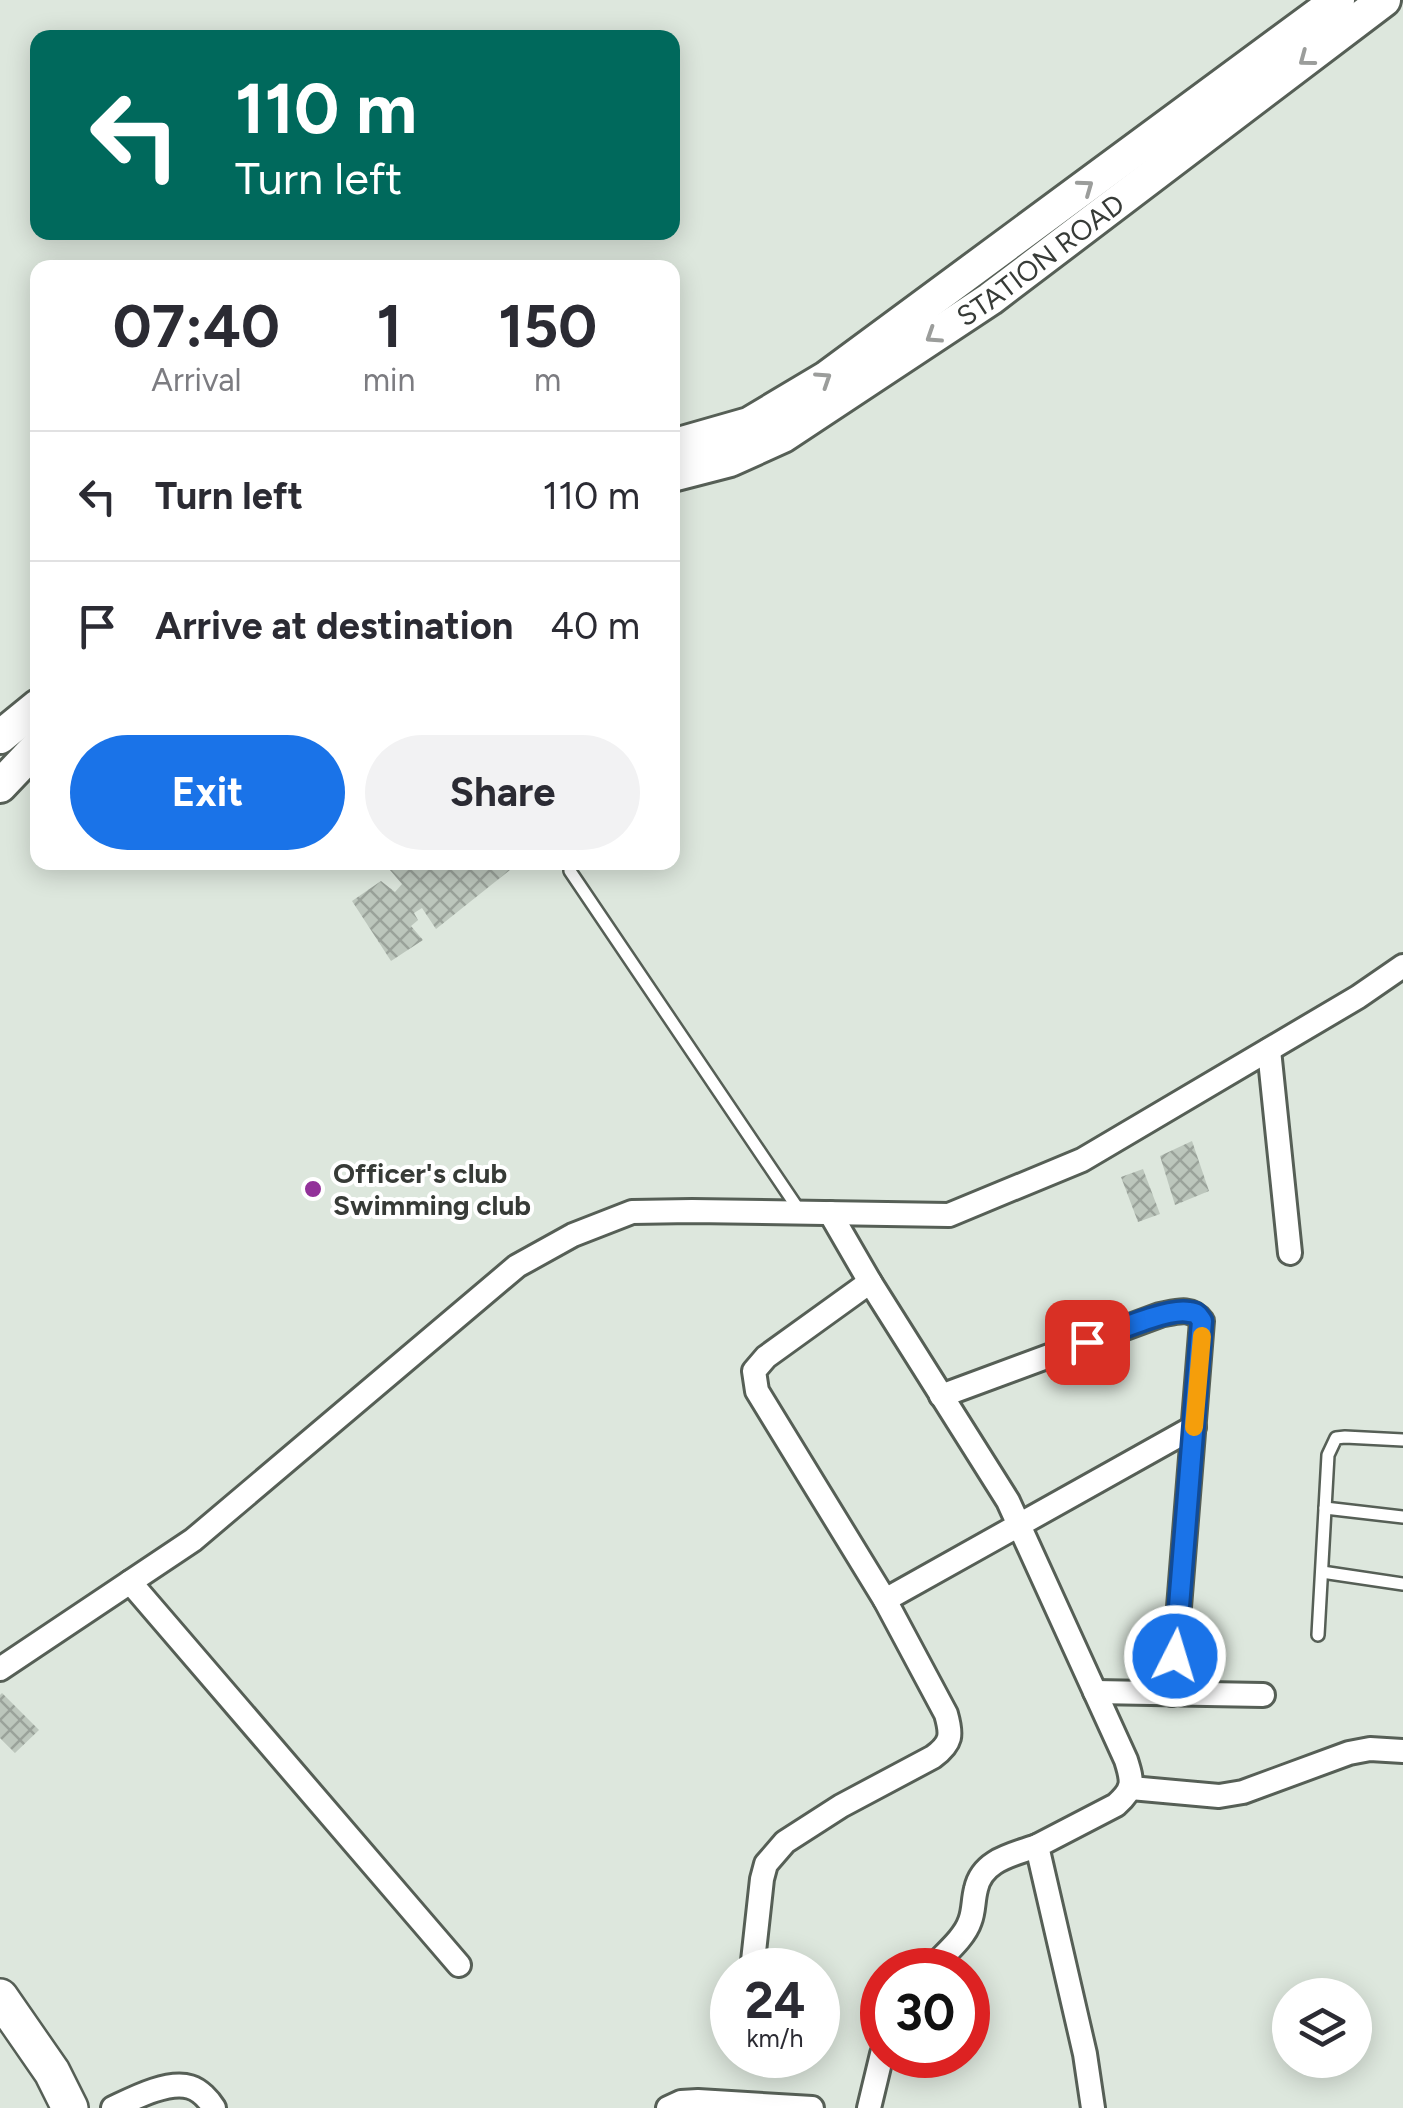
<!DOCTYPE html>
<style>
:root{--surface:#fff;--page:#f2f2f3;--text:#2b2b33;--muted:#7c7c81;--line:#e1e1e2;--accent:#1a73e8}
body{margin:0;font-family:Figtree,sans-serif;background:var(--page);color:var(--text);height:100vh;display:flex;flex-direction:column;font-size:38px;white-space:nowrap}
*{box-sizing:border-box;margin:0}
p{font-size:32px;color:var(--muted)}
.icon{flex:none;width:55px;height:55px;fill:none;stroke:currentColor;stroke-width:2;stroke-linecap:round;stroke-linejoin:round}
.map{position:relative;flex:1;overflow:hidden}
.sheet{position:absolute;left:30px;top:260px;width:650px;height:610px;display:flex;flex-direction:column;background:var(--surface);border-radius:20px;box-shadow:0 5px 25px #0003}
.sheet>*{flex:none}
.guide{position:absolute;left:30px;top:30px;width:650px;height:210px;border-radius:20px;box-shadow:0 5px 25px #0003;background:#00695c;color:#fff;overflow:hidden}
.fabs{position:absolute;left:1272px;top:1978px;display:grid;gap:20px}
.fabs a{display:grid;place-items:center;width:100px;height:100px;border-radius:50%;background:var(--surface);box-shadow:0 5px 25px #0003;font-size:50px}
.speed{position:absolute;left:710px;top:1948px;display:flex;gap:20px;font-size:50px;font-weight:700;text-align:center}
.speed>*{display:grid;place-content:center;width:130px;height:130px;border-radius:50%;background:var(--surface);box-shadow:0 5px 25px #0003;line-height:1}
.speed small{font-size:25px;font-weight:400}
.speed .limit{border:15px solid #d22;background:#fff;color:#111}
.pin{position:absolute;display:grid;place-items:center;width:85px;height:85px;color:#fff;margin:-42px;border-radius:20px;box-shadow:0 5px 15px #0006}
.me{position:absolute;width:110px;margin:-55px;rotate:5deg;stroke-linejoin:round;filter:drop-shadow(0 0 8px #0008)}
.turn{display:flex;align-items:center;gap:35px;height:210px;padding:0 40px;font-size:45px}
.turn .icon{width:130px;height:130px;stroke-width:2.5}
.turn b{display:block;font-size:70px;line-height:85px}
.eta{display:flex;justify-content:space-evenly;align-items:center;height:170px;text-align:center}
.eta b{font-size:60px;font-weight:700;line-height:70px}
.button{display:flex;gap:20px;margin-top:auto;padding:20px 40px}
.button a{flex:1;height:115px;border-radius:60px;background:var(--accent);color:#fff;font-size:40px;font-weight:700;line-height:115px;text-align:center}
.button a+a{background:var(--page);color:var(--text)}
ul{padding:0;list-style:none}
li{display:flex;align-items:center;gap:30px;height:130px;padding:0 40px;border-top:2px solid var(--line)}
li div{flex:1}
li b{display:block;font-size:38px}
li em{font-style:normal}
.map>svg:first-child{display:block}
</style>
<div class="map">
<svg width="1403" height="2108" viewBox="0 0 1403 2108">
<defs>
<pattern id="building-cross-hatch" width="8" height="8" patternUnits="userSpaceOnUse" patternTransform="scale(2.5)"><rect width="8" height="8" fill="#bcc6bc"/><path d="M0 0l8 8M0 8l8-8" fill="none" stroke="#9aa29a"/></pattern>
</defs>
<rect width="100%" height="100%" fill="#dde7dd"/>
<g fill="url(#building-cross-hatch)">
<polygon points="383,862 520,862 436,929 422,908 414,913 418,920 411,926 423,940 391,961 352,901 381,881 395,892 402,884"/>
<polygon points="1192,1141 1209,1191 1175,1205 1160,1156"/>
<polygon points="1143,1169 1160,1214 1138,1222 1121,1177"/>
<polygon points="2,1693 39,1730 15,1753 0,1738 0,1695"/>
</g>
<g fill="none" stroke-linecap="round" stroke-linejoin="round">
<g stroke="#565f56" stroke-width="16">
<g id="lane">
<polyline points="570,871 801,1213"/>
<polyline points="1325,1508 1403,1517"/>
<polyline points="1322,1572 1403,1584"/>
<polyline points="1318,1635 1328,1455 1336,1438 1345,1437 1403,1440"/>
</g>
</g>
<g stroke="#565f56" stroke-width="28">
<g id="street">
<polyline points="1269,1050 1290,1253"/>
<path d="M830 1213 870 1282 1008 1501 1126 1760C1133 1782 1134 1789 1116 1805L1037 1846 1085 2054 1093 2108"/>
<path d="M941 1396 1160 1315C1176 1312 1191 1306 1202 1321L1172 1694"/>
<polyline points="130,1582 459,1965"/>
<polyline points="885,1600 1194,1427"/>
<polyline points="0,1669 193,1540 517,1266 573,1235 632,1212 692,1211 949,1215 1082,1160 1358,997 1403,966"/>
<polyline points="1095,1692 1263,1695"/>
<polyline points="1131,1788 1219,1796 1243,1792 1349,1753 1370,1749 1403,1751"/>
<path d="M752 1970 762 1879 766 1864 785 1842 841 1806 933 1757C952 1743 952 1735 946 1714L885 1600 757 1391 754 1371 766 1357 870 1282"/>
<path d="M930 1970C943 1955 964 1939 970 1921 974 1911 973 1900 976 1889 982 1860 1012 1855 1037 1846"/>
<path d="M113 2108C132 2099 168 2080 190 2087 200 2090 209 2100 214 2108"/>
<polyline points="668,2108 681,2102 698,2101 812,2108"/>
<polyline points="869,2108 882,2054"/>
</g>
</g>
<g stroke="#565f56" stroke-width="38">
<g id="secondary">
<polyline points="672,446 749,424 826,378 1338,0"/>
<path id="s1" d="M672 475 730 460 783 436 990 299 1384 0"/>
<polyline points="0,737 38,706"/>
<polyline points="0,786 38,746"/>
</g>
</g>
<g stroke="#565f56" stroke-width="40">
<polyline id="primary" points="0,1997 52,2072 70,2108"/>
</g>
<use href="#lane" stroke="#fff" stroke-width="11"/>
<use href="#street" stroke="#fff" stroke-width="22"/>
<use href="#secondary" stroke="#fff" stroke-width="32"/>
<use href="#primary" stroke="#fff" stroke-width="35"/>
</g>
<defs><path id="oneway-chevron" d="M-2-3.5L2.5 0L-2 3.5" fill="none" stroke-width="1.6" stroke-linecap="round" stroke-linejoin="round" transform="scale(2.5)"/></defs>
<g stroke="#9b9d9b">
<use href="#oneway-chevron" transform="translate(1306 59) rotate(143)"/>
<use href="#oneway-chevron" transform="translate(1086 187) rotate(-36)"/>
<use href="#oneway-chevron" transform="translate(933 336) rotate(147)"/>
<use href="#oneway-chevron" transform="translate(824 379) rotate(-33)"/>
</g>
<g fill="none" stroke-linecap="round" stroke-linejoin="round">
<g stroke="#114b97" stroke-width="25">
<path id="route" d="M1087 1342C1109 1334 1168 1307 1189 1312 1198 1313 1197 1314 1202 1321L1175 1656"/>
</g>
<use href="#route" stroke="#1a73e8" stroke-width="18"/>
<polyline stroke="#f59e0b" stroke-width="18" points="1194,1427 1202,1336"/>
</g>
<circle fill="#923199" stroke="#fff" stroke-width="4" cx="313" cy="1189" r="10"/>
<g text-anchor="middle" stroke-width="8" stroke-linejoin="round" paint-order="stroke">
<g font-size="28" fill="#373b37" stroke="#fff">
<text dy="10" stroke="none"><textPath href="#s1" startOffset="430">STATION ROAD</textPath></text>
</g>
<g font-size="28" font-weight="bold" fill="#373b37" stroke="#fff" text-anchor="start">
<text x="333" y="1183">Officer's club<tspan x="333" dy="32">Swimming club</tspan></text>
</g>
</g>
</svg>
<div class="fabs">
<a><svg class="icon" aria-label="layers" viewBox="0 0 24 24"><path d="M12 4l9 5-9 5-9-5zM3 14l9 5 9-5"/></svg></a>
</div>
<div class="speed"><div>24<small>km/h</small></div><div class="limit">30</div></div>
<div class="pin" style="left:1087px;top:1342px;background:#d93025"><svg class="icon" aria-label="arrive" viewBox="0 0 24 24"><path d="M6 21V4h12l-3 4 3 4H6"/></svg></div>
<svg class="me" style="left:1175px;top:1656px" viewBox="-20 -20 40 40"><circle r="17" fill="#1a73e8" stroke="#fff" stroke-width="3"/><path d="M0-11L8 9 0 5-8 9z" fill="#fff"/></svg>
<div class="guide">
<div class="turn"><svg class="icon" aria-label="left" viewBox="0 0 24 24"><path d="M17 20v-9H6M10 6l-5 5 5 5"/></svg><div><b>110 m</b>Turn left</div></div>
</div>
<section class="sheet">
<div class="eta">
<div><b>07:40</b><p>Arrival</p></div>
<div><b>1</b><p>min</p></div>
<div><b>150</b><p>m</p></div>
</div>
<ul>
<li><svg class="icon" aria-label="left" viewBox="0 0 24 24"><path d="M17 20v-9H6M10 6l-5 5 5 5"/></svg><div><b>Turn left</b></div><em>110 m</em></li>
<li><svg class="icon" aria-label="arrive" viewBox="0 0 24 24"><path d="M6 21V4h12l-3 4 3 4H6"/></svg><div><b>Arrive at destination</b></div><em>40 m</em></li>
</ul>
<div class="button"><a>Exit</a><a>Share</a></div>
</section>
</div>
